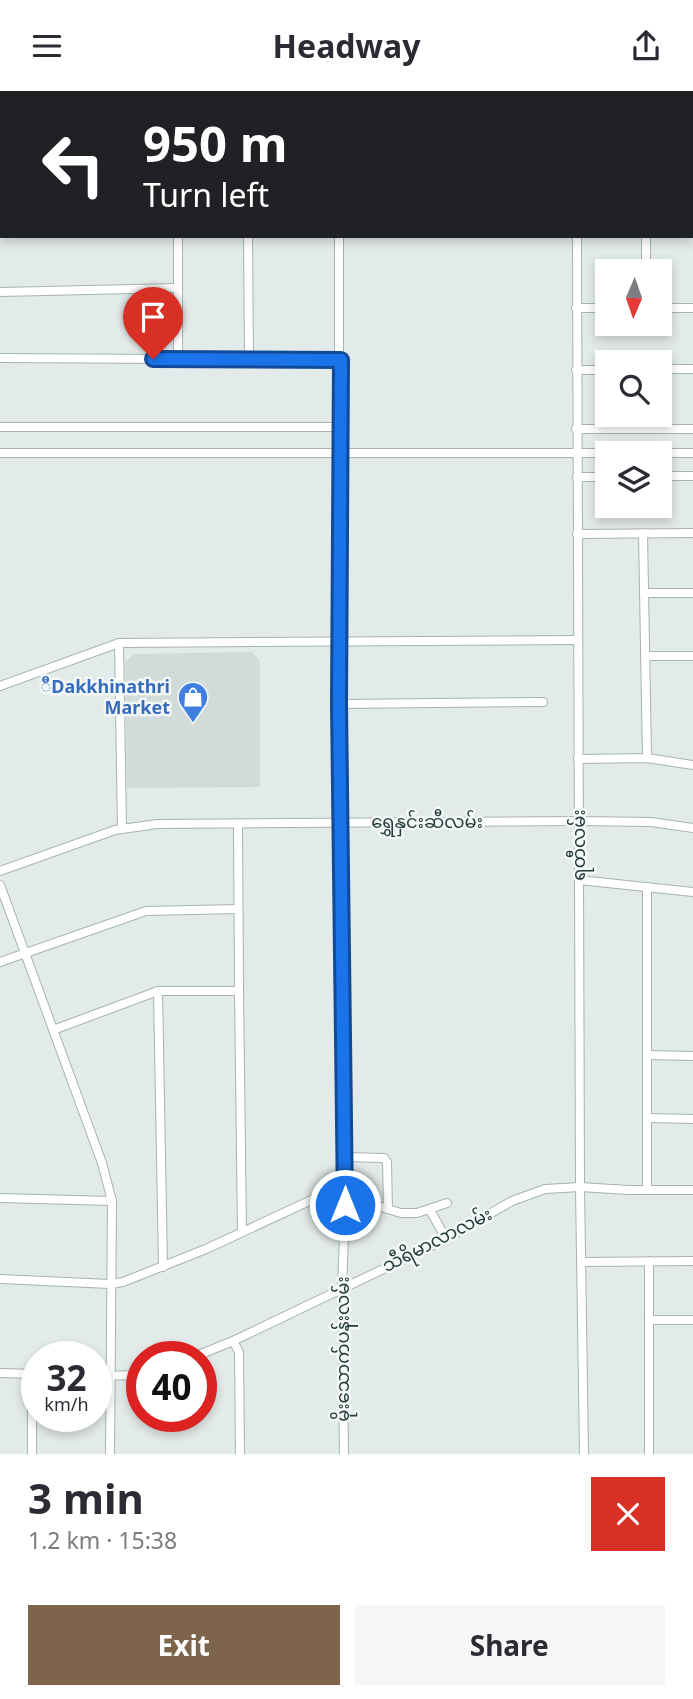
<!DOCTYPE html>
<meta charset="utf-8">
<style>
:root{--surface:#fff;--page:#f7f7f7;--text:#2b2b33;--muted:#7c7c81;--accent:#7e644b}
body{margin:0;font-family:"Noto Sans","Noto Sans Myanmar",sans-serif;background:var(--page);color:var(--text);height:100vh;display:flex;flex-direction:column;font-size:26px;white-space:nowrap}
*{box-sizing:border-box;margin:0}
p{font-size:23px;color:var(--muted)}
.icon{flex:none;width:38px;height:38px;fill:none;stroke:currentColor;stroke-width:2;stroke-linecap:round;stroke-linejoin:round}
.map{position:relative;height:1363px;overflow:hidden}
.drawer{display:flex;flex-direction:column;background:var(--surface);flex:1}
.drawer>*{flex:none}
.top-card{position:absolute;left:0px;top:0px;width:693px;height:147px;box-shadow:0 4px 10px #0003;background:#202124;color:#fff;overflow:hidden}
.needle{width:46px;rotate:182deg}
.tools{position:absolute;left:595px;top:168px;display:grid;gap:14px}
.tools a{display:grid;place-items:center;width:77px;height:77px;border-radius:0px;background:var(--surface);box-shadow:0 4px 10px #0003;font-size:35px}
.speed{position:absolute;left:21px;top:1250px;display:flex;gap:14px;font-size:35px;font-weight:700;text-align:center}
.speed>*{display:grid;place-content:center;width:91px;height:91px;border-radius:50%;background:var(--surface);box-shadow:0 4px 10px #0003;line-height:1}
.speed small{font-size:18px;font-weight:400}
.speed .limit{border:10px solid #d22;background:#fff;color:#111}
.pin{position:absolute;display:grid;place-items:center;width:60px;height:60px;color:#fff;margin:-72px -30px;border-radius:50% 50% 50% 0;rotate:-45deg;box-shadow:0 0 7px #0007}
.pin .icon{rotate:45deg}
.me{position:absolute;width:77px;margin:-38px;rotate:0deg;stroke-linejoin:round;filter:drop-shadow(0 0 5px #0008)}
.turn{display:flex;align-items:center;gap:24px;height:147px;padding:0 28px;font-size:32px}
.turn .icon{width:91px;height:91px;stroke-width:2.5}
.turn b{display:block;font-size:49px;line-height:60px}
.round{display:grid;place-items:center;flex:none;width:74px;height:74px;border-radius:0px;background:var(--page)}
.overview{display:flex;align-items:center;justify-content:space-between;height:119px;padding:0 28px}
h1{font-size:42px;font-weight:700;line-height:52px}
.action{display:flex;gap:14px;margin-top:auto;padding:14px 28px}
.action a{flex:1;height:80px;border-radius:0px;background:var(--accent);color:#fff;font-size:28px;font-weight:700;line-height:80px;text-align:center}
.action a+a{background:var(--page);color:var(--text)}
header{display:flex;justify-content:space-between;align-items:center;height:91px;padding:0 28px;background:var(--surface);font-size:32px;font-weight:700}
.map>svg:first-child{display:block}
</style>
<header><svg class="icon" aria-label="menu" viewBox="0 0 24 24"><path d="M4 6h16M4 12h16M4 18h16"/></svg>Headway<svg class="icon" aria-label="share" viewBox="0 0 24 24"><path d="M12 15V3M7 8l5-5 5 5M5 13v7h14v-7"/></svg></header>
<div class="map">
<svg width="693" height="1363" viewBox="0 0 693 1363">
<rect width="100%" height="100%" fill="#e3ebea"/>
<polygon fill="#d1dbd9" points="252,561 260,570 260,696 127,697 125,571 134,563"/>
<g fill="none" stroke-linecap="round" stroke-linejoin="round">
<g stroke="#a6b3b2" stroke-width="10">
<g id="minor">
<polyline points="247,0 247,2"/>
<polyline points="338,0 338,2"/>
<polyline points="578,2 578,0"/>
<polyline points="691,39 693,39"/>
<polyline points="0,54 2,54"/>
<polyline points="691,101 693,101"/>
<polyline points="178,145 178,268"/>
<polyline points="248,145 249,268"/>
<polyline points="339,145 339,634 346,1093 342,1196 344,1363"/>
<polyline points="577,145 580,1096 584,1363"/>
<polyline points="646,180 646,145"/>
<polyline points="0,201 178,197"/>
<polyline points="576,217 607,217"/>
<polyline points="660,217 693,217"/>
<polyline points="0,267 341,269"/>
<polyline points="660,278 693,278"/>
<polyline points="576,279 607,279"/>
<polyline points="0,336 341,336"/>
<polyline points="576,338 693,338"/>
<polyline points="0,362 607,362"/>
<polyline points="660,362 693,362"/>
<polyline points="660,385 693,385"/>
<polyline points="577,386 607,386"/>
<polyline points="643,442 647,667"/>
<polyline points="577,443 693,442"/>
<polyline points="644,502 693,502"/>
<polyline points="645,565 693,565"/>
<polyline points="0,595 119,552"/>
<polyline points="339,613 543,611"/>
<polyline points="578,668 647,667 693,674"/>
<polyline points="238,733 239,900"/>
<polyline points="122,738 119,552 578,549"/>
<polyline points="0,780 115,739 157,733 579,730 651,731 693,737"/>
<polyline points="579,789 693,801"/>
<polyline points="0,794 102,1072 112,1110 110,1363"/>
<polyline points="0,871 146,820 238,818"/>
<polyline points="158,900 163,1176"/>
<polyline points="53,939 158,900 239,900 242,1141"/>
<polyline points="647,964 693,965"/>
<polyline points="647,1027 693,1028"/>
<polyline points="345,1066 384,1067 387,1071 388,1118"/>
<polyline points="647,1099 647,796"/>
<polyline points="0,1107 112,1110"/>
<polyline points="345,1114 381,1116 401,1122 417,1122 447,1112"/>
<polyline points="430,1119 446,1148"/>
<polyline points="649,1170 649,1363"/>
<polyline points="582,1171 693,1170"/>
<polyline points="0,1188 110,1193 123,1191 206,1158 346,1093"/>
<polyline points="649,1229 693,1229"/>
<polyline points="233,1250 239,1261 240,1363"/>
<polyline points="196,1265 233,1250 446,1148 512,1110 545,1098 580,1096 628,1099 693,1099"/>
<polyline points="0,1282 37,1283"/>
<polyline points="96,1285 142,1284"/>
<polyline points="32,1363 32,1283"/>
</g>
</g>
<use href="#minor" stroke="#fff" stroke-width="8"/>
</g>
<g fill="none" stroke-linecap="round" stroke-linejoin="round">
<g stroke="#114b97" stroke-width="18">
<polyline id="route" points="153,268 341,269 339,613 345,1114"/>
</g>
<use href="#route" stroke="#1a73e8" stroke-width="12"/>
</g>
<defs>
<g id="shop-pin" transform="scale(1.575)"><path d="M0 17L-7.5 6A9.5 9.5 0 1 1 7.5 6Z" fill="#3f7fe0" stroke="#f3f8f7"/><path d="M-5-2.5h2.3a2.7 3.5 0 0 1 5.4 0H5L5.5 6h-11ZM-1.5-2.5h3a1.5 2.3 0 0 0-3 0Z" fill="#fff"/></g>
</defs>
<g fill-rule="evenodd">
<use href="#shop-pin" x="193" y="606"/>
</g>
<g text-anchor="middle" stroke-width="5" stroke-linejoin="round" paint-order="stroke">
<g font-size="18" font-weight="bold" fill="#366cbe" stroke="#f3f8f7" text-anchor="end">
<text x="170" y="602">ီDakkhinathri<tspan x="170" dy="21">Market</tspan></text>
</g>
<g font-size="18" fill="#243b3b" stroke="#f3f8f7">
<text x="427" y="737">ရွှေနှင်းဆီလမ်း</text>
<text transform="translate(579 754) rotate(-90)" y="6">ရတီလမ်း</text>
<text transform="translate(437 1149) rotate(-27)" y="6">သီရိမာလာလမ်း</text>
<text transform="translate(343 1258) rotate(-90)" y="6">မိုးသောက်ပန်းလမ်း</text>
</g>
</g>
</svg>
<div class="tools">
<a><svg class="needle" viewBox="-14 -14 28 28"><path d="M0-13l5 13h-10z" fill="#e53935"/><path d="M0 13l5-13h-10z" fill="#7c7c81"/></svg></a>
<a><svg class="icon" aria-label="search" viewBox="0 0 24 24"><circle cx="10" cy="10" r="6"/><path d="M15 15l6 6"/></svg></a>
<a><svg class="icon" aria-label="layers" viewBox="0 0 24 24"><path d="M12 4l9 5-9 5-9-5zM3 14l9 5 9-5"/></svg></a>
</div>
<div class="speed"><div>32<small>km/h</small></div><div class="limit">40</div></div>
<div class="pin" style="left:153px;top:268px;background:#d93025"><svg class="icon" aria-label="arrive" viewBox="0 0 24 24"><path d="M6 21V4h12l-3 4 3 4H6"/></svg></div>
<svg class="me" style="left:345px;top:1114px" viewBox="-20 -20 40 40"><circle r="17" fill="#1a73e8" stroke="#fff" stroke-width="3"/><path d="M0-11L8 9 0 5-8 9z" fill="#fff"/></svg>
<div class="top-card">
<div class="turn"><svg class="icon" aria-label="left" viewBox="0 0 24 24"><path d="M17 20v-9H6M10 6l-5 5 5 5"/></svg><div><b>950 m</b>Turn left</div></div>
</div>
</div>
<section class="drawer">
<div class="overview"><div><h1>3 min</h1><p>1.2 km · 15:38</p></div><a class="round" style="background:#d93025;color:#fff"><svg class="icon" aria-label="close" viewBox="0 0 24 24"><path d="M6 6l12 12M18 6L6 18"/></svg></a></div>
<div class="action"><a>Exit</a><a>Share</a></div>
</section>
